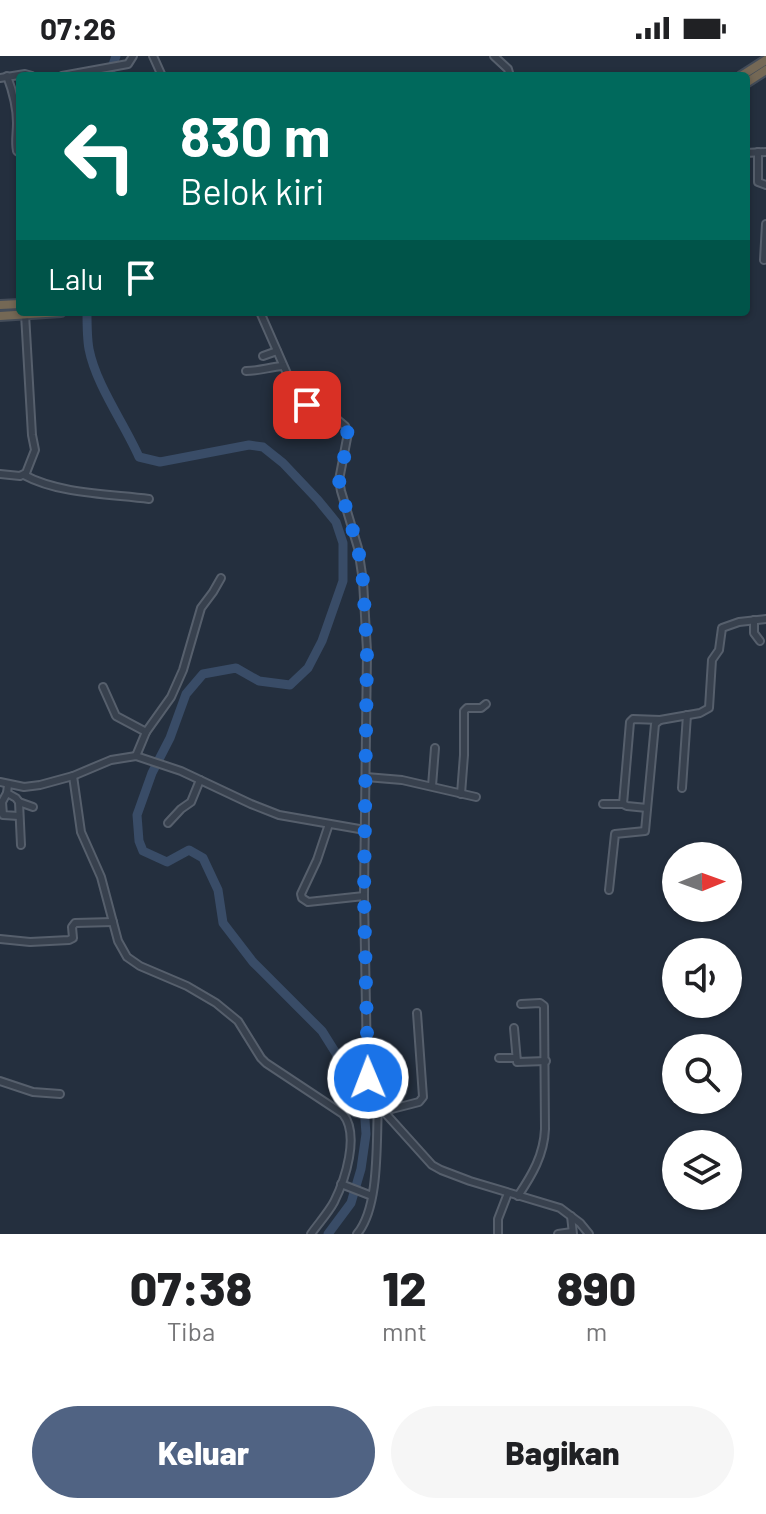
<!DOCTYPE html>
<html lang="id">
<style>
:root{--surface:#fff;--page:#f6f6f6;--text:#202124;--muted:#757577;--accent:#506383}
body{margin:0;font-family:Barlow,sans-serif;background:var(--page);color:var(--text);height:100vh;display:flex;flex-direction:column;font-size:30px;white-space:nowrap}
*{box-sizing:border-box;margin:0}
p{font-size:26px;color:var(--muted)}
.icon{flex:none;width:44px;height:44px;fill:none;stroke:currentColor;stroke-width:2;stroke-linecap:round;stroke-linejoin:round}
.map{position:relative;height:1178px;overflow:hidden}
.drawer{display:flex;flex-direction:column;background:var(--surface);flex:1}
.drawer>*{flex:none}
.top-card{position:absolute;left:16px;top:16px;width:734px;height:244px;border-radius:8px;box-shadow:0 2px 6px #0004;background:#00695c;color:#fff;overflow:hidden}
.needle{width:52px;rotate:89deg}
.tools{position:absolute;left:662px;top:786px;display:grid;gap:16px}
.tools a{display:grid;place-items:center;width:80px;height:80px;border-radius:50%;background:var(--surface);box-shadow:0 2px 6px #0004;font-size:40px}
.pin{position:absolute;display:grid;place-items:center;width:68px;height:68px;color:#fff;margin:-34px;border-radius:16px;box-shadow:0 4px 12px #0006}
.me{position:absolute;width:88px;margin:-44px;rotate:359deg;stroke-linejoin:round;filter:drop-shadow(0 0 6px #0008)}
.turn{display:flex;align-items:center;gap:28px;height:168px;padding:0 32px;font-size:36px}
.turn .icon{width:104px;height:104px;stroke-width:2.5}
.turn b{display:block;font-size:56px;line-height:68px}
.then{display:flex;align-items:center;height:76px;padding:0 32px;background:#0003;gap:16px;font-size:30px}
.eta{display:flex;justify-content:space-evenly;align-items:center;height:136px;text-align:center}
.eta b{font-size:48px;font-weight:800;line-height:56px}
.cta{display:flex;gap:16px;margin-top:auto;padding:16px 32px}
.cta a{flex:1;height:92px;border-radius:48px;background:var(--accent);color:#fff;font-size:32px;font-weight:800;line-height:92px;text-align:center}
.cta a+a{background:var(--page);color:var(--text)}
.status{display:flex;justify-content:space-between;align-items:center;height:56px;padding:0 40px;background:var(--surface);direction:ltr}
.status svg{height:22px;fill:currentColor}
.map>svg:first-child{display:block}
</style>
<div class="status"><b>07:26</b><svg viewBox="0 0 49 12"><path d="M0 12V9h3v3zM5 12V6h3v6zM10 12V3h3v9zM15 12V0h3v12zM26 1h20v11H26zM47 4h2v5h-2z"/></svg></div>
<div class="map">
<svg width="766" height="1178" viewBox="0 0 766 1178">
<rect width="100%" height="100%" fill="#242f3e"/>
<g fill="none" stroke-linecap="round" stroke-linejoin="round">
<g stroke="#394c67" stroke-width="9">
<polyline points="109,20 116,0"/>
<path d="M87 256C87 268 87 282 89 293 96 329 124 367 139 401L160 406 249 389 263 391 283 407 318 444 336 466 343 487V525L322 585 308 612 290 629 259 625 236 612 203 618 186 638 170 682 152 717 137 759 139 785 143 795 167 806 189 794 203 802 218 834 223 867 253 906 322 975 354 1026 364 1050 366 1078 361 1113 351 1147 328 1178"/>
</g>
<g stroke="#565f6c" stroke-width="10">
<g id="minor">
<polyline points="153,0 162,20"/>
<polyline points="494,0 508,13 510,20"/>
<path d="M7 20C13 36 17 50 17 67 17 77 15 86 17 95L20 97"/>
<polyline points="62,20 128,8 133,0"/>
<polyline points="0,22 25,18 32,20"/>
<polyline points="758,96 758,126 766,129"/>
<polyline points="746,97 766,96"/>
<polyline points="764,204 766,168"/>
<polyline points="260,256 296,338 307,349 339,365 345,370 348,377 339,424 341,435 358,492 363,525 367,595 364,840 367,1009 370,1032 378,1049 432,1109 441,1114 470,1125 560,1152 580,1167 589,1178"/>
<polyline points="263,300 277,295"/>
<path d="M246 315C259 315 270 311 283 310"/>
<polyline points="307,349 312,336"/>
<polyline points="0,418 20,420 26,417 35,394 32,379 25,258"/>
<path d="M24 419C59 438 110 438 149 443"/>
<polyline points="754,564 754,577 760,585"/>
<polyline points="103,631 116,660 146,676 136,700"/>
<polyline points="146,676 171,641 183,614 201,552 213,536 221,522"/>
<path d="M73 720 81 776 101 821 118 885 127 901 140 910 187 930 216 947 238 965 261 1002 266 1007 343 1058C360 1079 345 1124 334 1146 328 1157 318 1168 311 1178"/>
<polyline points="366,721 402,724 476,741"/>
<polyline points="0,726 24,731 40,729 73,720 111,704 136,700 181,715 251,748 279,759 365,774"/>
<polyline points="8,729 7,737 16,742 19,746 21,789"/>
<polyline points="432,730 435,692"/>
<polyline points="682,732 687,659"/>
<polyline points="7,737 2,746 3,759 19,760"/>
<polyline points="461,738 464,699 464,655 467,652 481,652 486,648"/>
<polyline points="19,746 33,751"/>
<polyline points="603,748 623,748"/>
<polyline points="647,752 627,750 623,748 630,666 633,663 660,664"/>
<polyline points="168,767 181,753 191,746 200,724"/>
<polyline points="329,768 317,804 301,838 302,842 308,846 364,840"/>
<polyline points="609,834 615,778 645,775 655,668 660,664 700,657 709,652 712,604 719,594 722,572 739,566 766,563"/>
<polyline points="0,883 30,886 69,884 73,882 72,871 75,867 113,866"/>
<polyline points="514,972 517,1006 546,1005"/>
<polyline points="499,1002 516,1002"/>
<polyline points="0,1025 33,1036 60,1038"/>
<polyline points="384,1055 419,1046 423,1041 417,957"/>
<polyline points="341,1128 372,1140"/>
<path d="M518 1140C532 1119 544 1099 545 1073L544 950 540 947 521 948"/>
<polyline points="571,1160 573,1178"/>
<path d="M357 1178C380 1151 376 1085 378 1050"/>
<polyline points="498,1178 498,1163 508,1137"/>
<polyline points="558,1178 572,1176"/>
</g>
</g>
<g stroke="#434c59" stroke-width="12">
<g id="highway">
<polyline points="741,20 766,4"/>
<polyline points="746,27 766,14"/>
<polyline points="0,249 20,248"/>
<polyline points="0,260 61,256"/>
</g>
</g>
<use href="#minor" stroke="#38414e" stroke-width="6"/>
<use href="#highway" stroke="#746855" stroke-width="8"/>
</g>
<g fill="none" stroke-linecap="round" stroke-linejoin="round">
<polyline stroke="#1a73e8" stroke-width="14" stroke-dasharray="0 25.2" points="307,349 339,365 347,373 348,384 339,424 341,435 358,492 363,525 367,595 364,840 368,1022"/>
</g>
</svg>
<div class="tools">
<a><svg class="needle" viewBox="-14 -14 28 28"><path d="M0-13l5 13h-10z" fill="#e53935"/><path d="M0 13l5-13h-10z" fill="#757577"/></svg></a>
<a><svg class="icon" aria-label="sound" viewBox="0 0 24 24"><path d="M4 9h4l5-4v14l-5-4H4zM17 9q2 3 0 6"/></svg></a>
<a><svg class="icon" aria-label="search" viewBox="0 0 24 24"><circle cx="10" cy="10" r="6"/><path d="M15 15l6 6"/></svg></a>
<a><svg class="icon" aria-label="layers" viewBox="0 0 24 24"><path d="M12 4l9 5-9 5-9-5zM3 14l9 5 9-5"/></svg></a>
</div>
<div class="pin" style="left:307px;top:349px;background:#d93025"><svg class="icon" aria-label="arrive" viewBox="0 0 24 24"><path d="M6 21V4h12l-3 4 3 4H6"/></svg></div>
<svg class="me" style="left:368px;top:1022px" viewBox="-20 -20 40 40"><circle r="17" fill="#1a73e8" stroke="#fff" stroke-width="3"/><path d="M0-11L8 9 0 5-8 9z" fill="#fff"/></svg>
<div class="top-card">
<div class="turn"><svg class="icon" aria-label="left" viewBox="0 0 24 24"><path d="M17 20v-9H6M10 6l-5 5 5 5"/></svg><div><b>830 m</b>Belok kiri</div></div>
<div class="then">Lalu<svg class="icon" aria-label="arrive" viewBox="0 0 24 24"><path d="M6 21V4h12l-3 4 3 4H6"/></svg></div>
</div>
</div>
<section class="drawer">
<div class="eta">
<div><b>07:38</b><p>Tiba</p></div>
<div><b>12</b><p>mnt</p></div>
<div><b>890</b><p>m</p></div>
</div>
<div class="cta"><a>Keluar</a><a>Bagikan</a></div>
</section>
